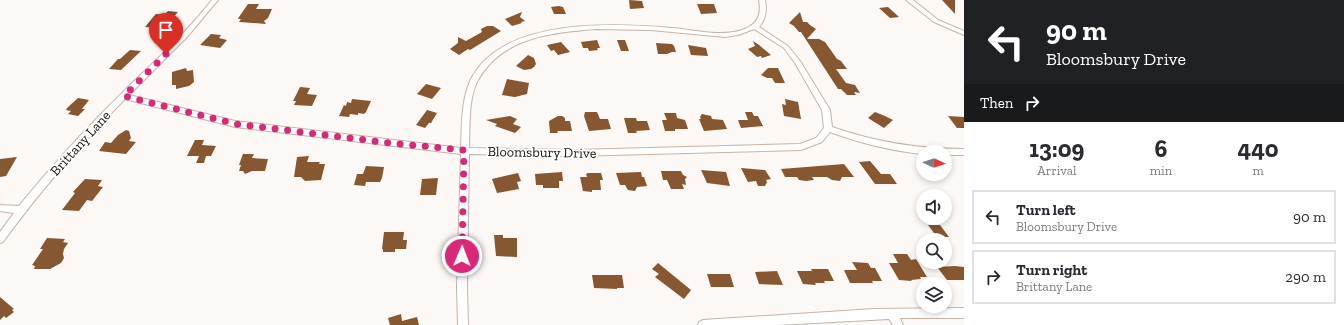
<!DOCTYPE html>
<style>
:root{--surface:#fff;--page:#f2f2f3;--text:#2b2b33;--muted:#7c7c81;--line:#e1e1e2}
body{margin:0;font-family:"Zilla Slab",serif;background:var(--page);color:var(--text);height:100vh;display:flex;flex-direction:column;font-size:15px;white-space:nowrap}
*{box-sizing:border-box;margin:0}
p{font-size:13px;color:var(--muted)}
.icon{flex:none;width:22px;height:22px;fill:none;stroke:currentColor;stroke-width:2;stroke-linecap:round;stroke-linejoin:round}
.map{position:relative;flex:1;overflow:hidden}
.panel{display:flex;flex-direction:column;background:var(--surface);width:380px}
.panel>*{flex:none}
.guide{background:#202124;color:#fff;overflow:hidden}
.needle{width:26px;rotate:94deg}
.buttons{position:absolute;left:916px;top:145px;display:grid;gap:8px}
.buttons a{display:grid;place-items:center;width:36px;height:36px;border-radius:50%;background:var(--surface);box-shadow:0 2px 6px #0003;font-size:20px}
.pin{position:absolute;display:grid;place-items:center;width:34px;height:34px;color:#fff;margin:-41px -17px;border-radius:50% 50% 50% 0;rotate:-45deg;box-shadow:0 0 4px #0007}
.pin .icon{rotate:45deg}
.me{position:absolute;width:44px;margin:-22px;rotate:1deg;stroke-linejoin:round;filter:drop-shadow(0 0 3px #0008)}
.turn{display:flex;align-items:center;gap:14px;height:84px;padding:0 16px;font-size:18px}
.turn .icon{width:52px;height:52px;stroke-width:2.5}
.turn b{display:block;font-size:28px;line-height:34px}
.then{display:flex;align-items:center;height:38px;padding:0 16px;background:#0003;gap:8px;font-size:15px}
.eta{display:flex;justify-content:space-evenly;align-items:center;height:68px;text-align:center}
.eta b{font-size:24px;font-weight:800;line-height:28px}
ul{padding:0;list-style:none}
li{display:flex;align-items:center;gap:12px;height:54px;margin:0 8px 6px;padding:0 8px;border:2px solid var(--line);border-radius:0px}
li div{flex:1}
li b{display:block;font-size:15px}
li em{font-style:normal}
main{display:flex;flex:1;min-height:0}
.map>svg:first-child{display:block}
</style>
<main>
<div class="map">
<svg width="964" height="325" viewBox="0 0 964 325">
<rect width="100%" height="100%" fill="#fcf8f5"/>
<g fill="#865731">
<polygon points="629,0 642,1 644,8 630,9"/>
<polygon points="942,0 955,0 955,14"/>
<polygon points="248,4 259,4 256,9 272,9 268,18 264,21 266,24 239,22 241,19 238,19 239,17"/>
<polygon points="697,4 714,4 717,13 701,14"/>
<polygon points="559,6 563,7 566,14 554,14 551,7"/>
<polygon points="888,7 899,17 890,18 879,8"/>
<polygon points="168,11 178,12 163,28 145,27 156,14 164,15"/>
<polygon points="522,12 520,17 525,21 521,22 522,23 512,26 505,19"/>
<polygon points="800,12 803,22 807,22 810,25 816,29 807,39 819,39 825,42 837,59 841,61 847,69 836,69 846,83 855,85 860,93 854,92 856,95 847,95 841,89 838,89 801,32 799,32 794,26 789,23"/>
<polygon points="487,26 493,26 501,31 470,50 468,49 459,55 450,49 458,43 458,37 466,41 482,32 481,29"/>
<polygon points="211,34 221,35 219,38 227,40 220,48 200,45"/>
<polygon points="597,40 600,48 597,48 598,50 589,51 588,48 583,48 581,42"/>
<polygon points="617,40 625,40 629,51 621,51"/>
<polygon points="753,41 759,45 771,55 762,58 761,56 757,57 748,49 755,46"/>
<polygon points="561,42 570,52 558,55 554,50 551,51 547,45"/>
<polygon points="656,43 672,44 674,46 676,52 672,52 667,54 658,54"/>
<polygon points="688,45 706,48 708,56 691,55"/>
<polygon points="130,50 141,51 121,70 109,69 118,59 120,59"/>
<polygon points="528,55 534,58 536,64 534,67 531,69 524,70 516,66"/>
<polygon points="186,68 187,71 193,70 194,82 189,86 176,89 176,85 172,85 172,72"/>
<polygon points="768,68 778,68 785,83 775,83 772,78 767,78 761,75"/>
<polygon points="507,79 529,83 527,94 515,97 502,95"/>
<polygon points="426,84 441,88 432,99 417,94"/>
<polygon points="300,87 310,88 307,94 317,95 312,106 294,105 296,101 293,101"/>
<polygon points="78,98 89,100 82,109 85,109 78,116 68,114 71,111 66,110 67,108"/>
<polygon points="352,99 371,101 366,112 364,114 358,113 358,115 350,114 349,117 339,116 344,105 346,106 347,102 351,103"/>
<polygon points="785,99 798,102 801,119 784,116 782,104 786,105"/>
<polygon points="427,110 437,113 431,123 429,123 425,128 416,125"/>
<polygon points="585,112 597,112 600,119 608,119 611,129 589,131 584,116"/>
<polygon points="745,112 752,112 754,116 758,116 763,126 741,128 738,120 748,120"/>
<polygon points="875,112 885,116 893,120 884,128 868,118"/>
<polygon points="664,113 676,113 677,118 685,120 688,129 675,129 675,131 665,131 662,120 667,120"/>
<polygon points="702,114 711,116 712,119 723,120 727,129 704,131 699,119 701,119 700,117"/>
<polygon points="510,116 517,119 513,124 521,127 515,133 495,126 497,124 486,120"/>
<polygon points="558,116 562,116 565,118 565,121 570,121 572,131 557,131 558,133 550,133 549,121"/>
<polygon points="948,116 964,117 964,128 957,128"/>
<polygon points="624,118 636,118 637,121 647,121 650,130 636,131 637,133 628,133"/>
<polygon points="126,130 129,131 131,138 129,141 136,142 126,154 99,151 105,142 111,143 118,135"/>
<polygon points="195,140 204,140 202,145 216,146 211,156 206,156 204,163 196,163 199,156 187,156"/>
<polygon points="243,154 254,154 252,158 268,159 265,171 252,171 245,174 243,171 239,171 241,165 239,165"/>
<polygon points="309,156 307,162 320,162 319,164 325,164 321,180 305,181 301,177 294,177 297,157"/>
<polygon points="17,157 6,176 0,177 0,159"/>
<polygon points="870,161 881,174 890,174 897,184 875,184 859,162"/>
<polygon points="844,164 854,177 842,177 840,181 832,180 827,177 812,177 814,180 806,181 799,180 797,177 785,177 781,169"/>
<polygon points="366,166 384,167 382,178 380,182 366,182 365,186 354,185 357,174 363,174"/>
<polygon points="741,168 765,170 771,179 766,180 767,182 765,186 758,186 756,181 748,182"/>
<polygon points="701,170 726,172 730,186 707,183"/>
<polygon points="661,171 681,171 683,175 687,177 685,179 686,185 682,184 684,189 671,189 667,180 663,180"/>
<polygon points="562,172 563,181 559,181 559,188 543,188 543,185 536,185 535,174"/>
<polygon points="641,172 642,177 644,177 647,186 637,187 635,191 628,190 625,185 620,185 616,173"/>
<polygon points="518,173 521,181 517,182 519,189 497,193 492,179"/>
<polygon points="588,173 601,173 603,180 600,180 601,190 592,190 592,192 583,191 580,177 587,177 586,174"/>
<polygon points="438,178 436,195 420,195 422,179"/>
<polygon points="85,179 102,180 98,186 103,187 92,201 87,200 79,211 62,210 75,193 73,192"/>
<polygon points="928,225 940,225 949,237 937,237"/>
<polygon points="384,232 404,232 403,240 407,240 406,249 395,249 395,252 383,252 383,249 382,249"/>
<polygon points="494,235 503,235 503,238 517,238 517,257 496,256"/>
<polygon points="47,238 65,239 63,242 68,243 64,249 63,254 64,258 61,263 50,269 34,269 35,266 32,265 43,249 40,249"/>
<polygon points="893,254 907,254 911,260 916,259 927,277 920,277 921,279 911,280 912,281 899,280 889,263 898,263"/>
<polygon points="852,262 868,263 871,268 875,268 882,281 872,281 873,283 850,283 844,270 857,270"/>
<polygon points="658,263 691,290 684,299 655,277 659,274 652,269"/>
<polygon points="955,266 964,267 964,280 947,280 937,267"/>
<polygon points="811,269 828,269 834,281 824,281 825,283 815,283 816,285 803,284 797,271 812,271"/>
<polygon points="777,271 783,285 759,284 755,272"/>
<polygon points="707,274 730,274 734,287 711,287"/>
<polygon points="592,275 622,275 624,288 617,288 617,289 594,288"/>
<polygon points="0,297 14,309 12,310 14,312 6,318 4,316 0,320"/>
<polygon points="401,314 402,321 417,317 419,325 390,325 388,318"/>
</g>
<g fill="none" stroke-linecap="round" stroke-linejoin="round">
<g stroke="#c7b3a4" stroke-width="2">
<g id="street">
<path d="M212 0H218L187 37 129 95 235 121 461 148C462 125 461 100 471 79 503 17 614 23 672 28 695 30 720 37 742 30 757 25 762 15 759 0H765C767 10 766 19 759 27L788 46 800 61 830 110 832 127C875 142 918 149 964 149V155H945V152H923V154C891 151 860 143 830 132L822 142 801 150 573 156 469 154 467 287 468 325H458L457 287 461 154 235 127 125 99C81 144 40 191 3 242L0 243V232L14 213 0 211V205L19 206C53 164 89 125 128 87 157 59 187 32 212 0ZM596 29 651 30 725 37 738 35 754 29 784 48 795 63 822 110 824 128 816 138 800 144 573 150 469 148C470 127 468 104 476 84 479 77 483 72 488 66 514 36 558 32 596 29Z"/>
<polygon points="906,0 913,0 938,20 964,31 964,35 934,22"/>
<polygon points="964,308 964,318 900,318 903,325 893,325 889,319 777,325 698,325 699,322 703,320 874,309"/>
</g>
</g>
<use href="#street" fill="#fff" fill-rule="evenodd"/>
</g>
<g fill="none" stroke-linecap="round" stroke-linejoin="round">
<polyline stroke="#db2777" stroke-width="7" stroke-dasharray="0 12.6" points="166,54 124,96 236,124 390,143 464,150 462,256"/>
</g>
<g text-anchor="middle" stroke-width="4" stroke-linejoin="round" paint-order="stroke">
<g font-size="14" fill="#19120d" stroke="#fff">
<text transform="translate(80 143) rotate(-48)" y="5">Brittany Lane</text>
<text transform="translate(542 152) rotate(1)" y="5">Bloomsbury Drive</text>
</g>
</g>
</svg>
<div class="buttons">
<a><svg class="needle" viewBox="-14 -14 28 28"><path d="M0-13l5 13h-10z" fill="#e53935"/><path d="M0 13l5-13h-10z" fill="#7c7c81"/></svg></a>
<a><svg class="icon" aria-label="sound" viewBox="0 0 24 24"><path d="M4 9h4l5-4v14l-5-4H4zM17 9q2 3 0 6"/></svg></a>
<a><svg class="icon" aria-label="search" viewBox="0 0 24 24"><circle cx="10" cy="10" r="6"/><path d="M15 15l6 6"/></svg></a>
<a><svg class="icon" aria-label="layers" viewBox="0 0 24 24"><path d="M12 4l9 5-9 5-9-5zM3 14l9 5 9-5"/></svg></a>
</div>
<div class="pin" style="left:166px;top:54px;background:#d93025"><svg class="icon" aria-label="arrive" viewBox="0 0 24 24"><path d="M6 21V4h12l-3 4 3 4H6"/></svg></div>
<svg class="me" style="left:462px;top:256px" viewBox="-20 -20 40 40"><circle r="17" fill="#db2777" stroke="#fff" stroke-width="3"/><path d="M0-11L8 9 0 5-8 9z" fill="#fff"/></svg>
</div>
<section class="panel">
<div class="guide">
<div class="turn"><svg class="icon" aria-label="left" viewBox="0 0 24 24"><path d="M17 20v-9H6M10 6l-5 5 5 5"/></svg><div><b>90 m</b>Bloomsbury Drive</div></div>
<div class="then">Then<svg class="icon" aria-label="right" viewBox="0 0 24 24"><path d="M7 20v-9h11M14 6l5 5-5 5"/></svg></div>
</div>
<div class="eta">
<div><b>13:09</b><p>Arrival</p></div>
<div><b>6</b><p>min</p></div>
<div><b>440</b><p>m</p></div>
</div>
<ul>
<li><svg class="icon" aria-label="left" viewBox="0 0 24 24"><path d="M17 20v-9H6M10 6l-5 5 5 5"/></svg><div><b>Turn left</b><p>Bloomsbury Drive</p></div><em>90 m</em></li>
<li><svg class="icon" aria-label="right" viewBox="0 0 24 24"><path d="M7 20v-9h11M14 6l5 5-5 5"/></svg><div><b>Turn right</b><p>Brittany Lane</p></div><em>290 m</em></li>
</ul>
</section>
</main>
